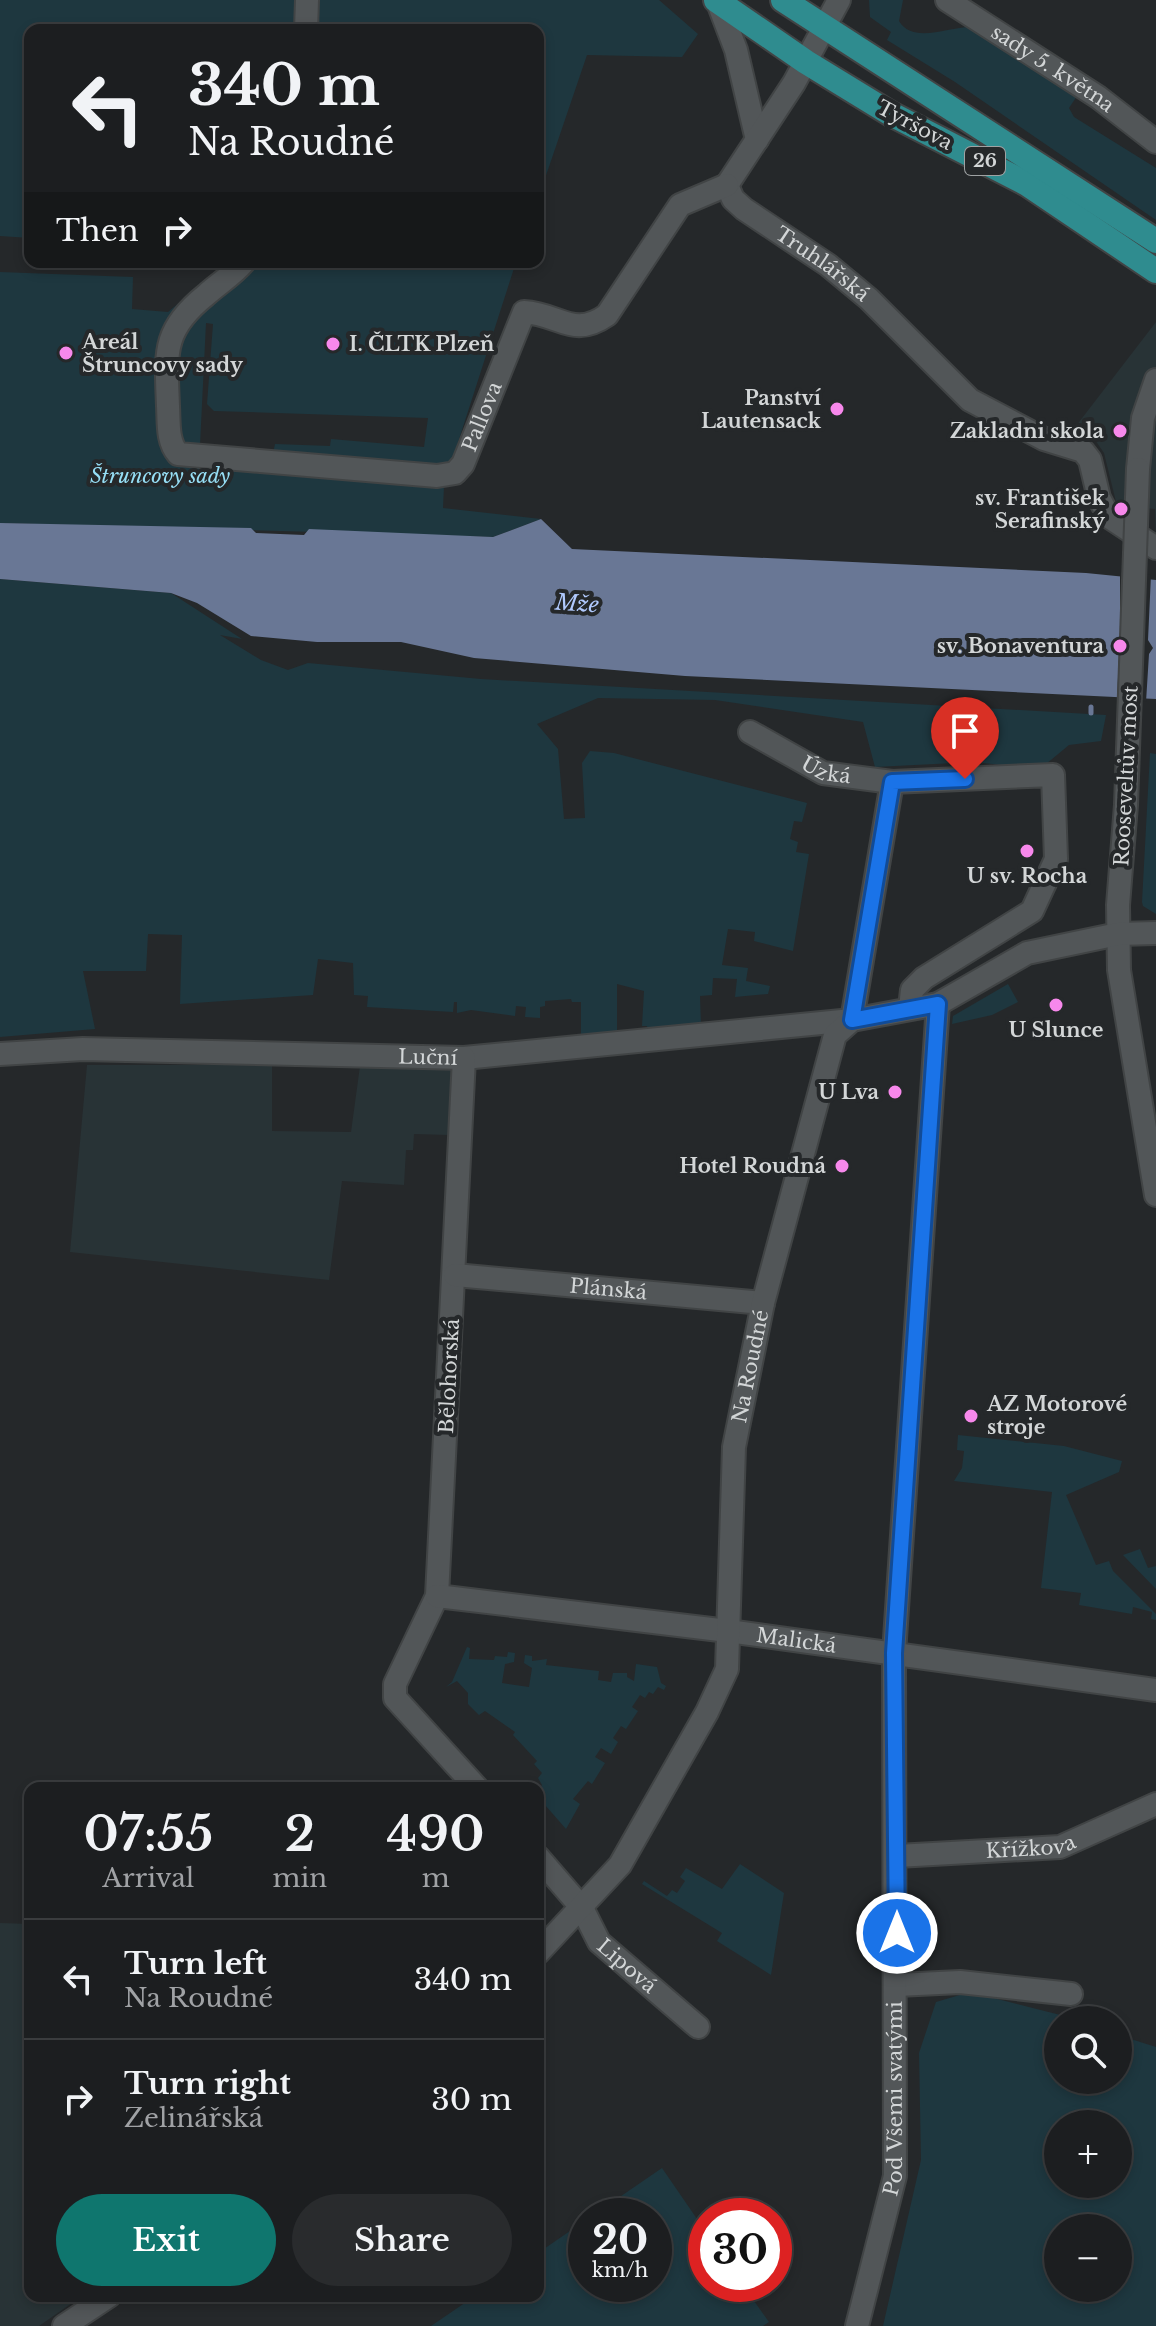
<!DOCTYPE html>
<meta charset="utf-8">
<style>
:root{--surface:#1c1e20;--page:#292b2d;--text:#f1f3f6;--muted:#a0a2a5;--line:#3a3c3e;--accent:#0f766e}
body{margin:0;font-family:"Libre Baskerville",serif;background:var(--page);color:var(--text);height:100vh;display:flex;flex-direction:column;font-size:30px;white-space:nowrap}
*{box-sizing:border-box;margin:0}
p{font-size:26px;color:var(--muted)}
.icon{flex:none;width:44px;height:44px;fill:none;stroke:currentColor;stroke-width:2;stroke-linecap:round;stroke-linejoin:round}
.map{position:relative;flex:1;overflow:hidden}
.side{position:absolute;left:24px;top:1782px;width:520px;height:520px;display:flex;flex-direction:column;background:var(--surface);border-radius:16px;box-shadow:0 4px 12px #0003,0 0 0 2px var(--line)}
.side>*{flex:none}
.hud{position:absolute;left:24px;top:24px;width:520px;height:244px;border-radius:16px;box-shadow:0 4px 12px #0003,0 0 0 2px var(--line);background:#1c1e20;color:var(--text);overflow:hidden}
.fabs{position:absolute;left:1044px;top:2006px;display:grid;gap:16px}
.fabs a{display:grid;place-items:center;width:88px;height:88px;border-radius:50%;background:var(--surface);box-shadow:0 4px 12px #0003,0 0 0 2px var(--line);font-size:40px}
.speed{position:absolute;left:568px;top:2198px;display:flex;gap:16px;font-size:40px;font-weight:700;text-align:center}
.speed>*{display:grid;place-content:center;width:104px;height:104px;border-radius:50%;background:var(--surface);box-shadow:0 4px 12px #0003,0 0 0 2px var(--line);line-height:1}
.speed small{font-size:20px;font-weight:400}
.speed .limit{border:12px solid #d22;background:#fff;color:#111}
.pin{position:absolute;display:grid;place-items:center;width:68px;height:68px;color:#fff;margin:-82px -34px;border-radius:50% 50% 50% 0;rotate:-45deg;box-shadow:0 0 8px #0007}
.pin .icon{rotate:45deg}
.me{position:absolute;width:88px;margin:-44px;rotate:0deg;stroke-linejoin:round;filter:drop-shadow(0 0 6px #0008)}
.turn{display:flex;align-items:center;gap:28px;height:168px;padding:0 32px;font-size:36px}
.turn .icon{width:104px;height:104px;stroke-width:2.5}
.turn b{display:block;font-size:56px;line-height:68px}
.then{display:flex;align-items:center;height:76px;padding:0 32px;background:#0003;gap:16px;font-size:30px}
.eta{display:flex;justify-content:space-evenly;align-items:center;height:136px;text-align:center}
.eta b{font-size:48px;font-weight:600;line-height:56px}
.primary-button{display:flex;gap:16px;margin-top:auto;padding:16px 32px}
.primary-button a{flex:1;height:92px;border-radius:48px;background:var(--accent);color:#fff;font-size:32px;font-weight:600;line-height:92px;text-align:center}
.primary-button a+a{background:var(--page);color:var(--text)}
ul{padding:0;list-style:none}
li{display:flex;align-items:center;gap:24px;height:120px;padding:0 32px;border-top:2px solid var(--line)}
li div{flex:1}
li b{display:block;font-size:30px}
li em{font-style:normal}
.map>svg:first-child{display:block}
</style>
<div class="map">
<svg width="1156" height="2326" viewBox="0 0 1156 2326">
<rect width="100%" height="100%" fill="#25282a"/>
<g fill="#283336">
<polygon points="1156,322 1156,539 1155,509 1121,506 1118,510 1104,453 1093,437 1076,426"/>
<polygon points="87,1065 272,1065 272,1131 351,1132 360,1066 451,1069 448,1135 414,1134 413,1150 406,1150 404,1185 342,1181 329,1280 70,1252"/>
<polygon points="0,1923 30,1924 30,2296 82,2296 39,2326 0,2326"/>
</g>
<g fill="#1e373f" fill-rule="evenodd">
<polygon points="0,0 659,0 698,34 682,57 587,55 538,199 538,30 30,30 30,238 0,236"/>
<path d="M869 0H903L899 21C913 45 950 26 972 27L1077 96 1069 108 1074 117 1156 168V220L955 82 887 40 891 32 870 17Z"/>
<path d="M228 262H516L444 486 443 508 541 519 493 537 0 523V272L133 277 132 309 168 312ZM206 323 213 324 207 404 214 411 428 418 424 447 331 439 330 446 275 444 273 453 200 445Z"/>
<polygon points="0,579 171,593 242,639 220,635 261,660 288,670 308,663 481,679 1106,715 1101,741 1069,745 1040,769 974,762 875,767 863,722 715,700 598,698 537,724 558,749 564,819 585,818 582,763 590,751 614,753 807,803 802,822 794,821 790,839 798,842 796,852 809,854 793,951 754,941 755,932 728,929 722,965 748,968 746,981 770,986 768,994 735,997 737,979 713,978 712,995 700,996 701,1026 648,1031 647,1026 642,1026 644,991 617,984 617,1033 581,1035 581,1002 572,1002 571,999 545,1001 545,1006 540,1007 540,1018 525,1017 526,1007 516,1006 515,1016 471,1010 457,1013 457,1002 454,1002 453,1012 367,1007 368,996 354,995 353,963 318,959 313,995 180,1004 182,935 148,934 146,971 83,971 95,1029 0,1037"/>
<polygon points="1150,753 1156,754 1156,914 1143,906 1142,902"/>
<polygon points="1008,984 1018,1002 992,1015 952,1024 953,1016"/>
<polygon points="958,1435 1064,1446 1122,1461 1119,1472 1066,1495 1096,1565 1109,1561 1113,1571 1156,1614 1156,1620 1151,1619 1152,1612 1133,1607 1132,1614 1079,1605 1081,1593 1041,1588 1052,1492 954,1481 962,1468 964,1451 957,1450"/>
<polygon points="1140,1549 1148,1568 1156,1566 1156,1589 1123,1555"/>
<polygon points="467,1647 470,1648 469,1659 494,1660 495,1656 507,1657 508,1652 515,1653 514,1662 505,1664 502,1683 529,1687 532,1668 524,1663 525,1655 532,1656 532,1661 547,1659 546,1665 599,1671 598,1680 611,1682 613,1673 627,1673 627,1677 634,1681 636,1664 657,1667 661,1683 666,1686 664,1690 658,1687 653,1694 649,1692 645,1698 640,1695 632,1707 638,1711 626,1729 621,1726 613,1738 618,1742 611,1754 601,1748 595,1757 605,1763 592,1784 588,1781 573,1799 580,1804 566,1829 545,1805 541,1807 538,1803 538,1791 542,1785 538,1778 542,1773 534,1764 537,1761 513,1735 515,1732 485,1711 479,1715 468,1704 468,1693 457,1681 446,1687 452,1682"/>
<polygon points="740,1864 784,1893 771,1975 717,1941 722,1933 642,1884 644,1881 667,1896 672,1890 677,1893 685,1881 680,1877 686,1868 722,1889"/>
<path d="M970 1992 1080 2020H1058V2080H1118V2035L1156 2047V2326H883L921 2160 919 2053 936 2002ZM1058 2124H1118V2184H1058ZM1058 2228H1118V2288H1058Z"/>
<polygon points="662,2168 706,2232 706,2284 742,2284 769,2322 763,2326 431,2326 475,2296 538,2296 538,2253 586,2220 586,2284 654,2284 654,2216 592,2216"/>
</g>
<polygon fill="#697795" points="541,519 572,549 1086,573 1156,580 1156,699 685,676 474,658 401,642 317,642 251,636 197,603 171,593 0,579 0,523 251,528 256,533 304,535 309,529 493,537"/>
<polygon fill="#25282a" points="1120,572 1151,575 1148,640 1153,648 1149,654 1146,702 1117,701 1119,653 1115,646 1120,638"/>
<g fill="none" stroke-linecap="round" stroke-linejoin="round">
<polyline stroke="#697795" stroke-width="5" points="1091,713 1091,707"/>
<g stroke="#414445" stroke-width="26">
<g id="minor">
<polyline points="717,0 736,50 757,140"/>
<path id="s1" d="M947 0 1098 97 1156 142"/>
<polyline points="306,30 307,0"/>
<path id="s2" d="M727 185 733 199 744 209 828 265 869 299 970 400 1044 439 1083 451 1090 460 1099 498 1109 517 1156 548"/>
<polyline points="727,185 794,83 839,0"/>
<path id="s3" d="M244 262C233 275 218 284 206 295 162 330 166 353 168 406 169 423 167 441 178 454L437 476 455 473 463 464 524 312C560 314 573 339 607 315L680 205 727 185"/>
<polyline points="1138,469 1143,418 1156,380"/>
<path id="s4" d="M750 732 823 773 892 782 1053 775 1056 859 1032 911 924 978 912 990 910 1008"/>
<polyline points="1126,805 1118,905 1119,970 1156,1195"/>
<path id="s5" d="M0 1054 83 1049 464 1058 852 1020 892 782"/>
<polyline points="464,1058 437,1596 395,1684 395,1698 477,1788"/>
<path id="s6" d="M455 1275 763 1303"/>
<path id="s7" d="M437 1596 728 1631 1156 1690"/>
<path id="s8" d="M897 1856 1060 1847 1156 1804"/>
<path id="s9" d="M538 1857 582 1908 599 1942 698 2027"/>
<path id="s10" d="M538 1953 620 1865 707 1712 727 1669 734 1447 763 1303 835 1035 852 1020 938 1004 1027 953 1118 934 1156 933"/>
<polyline points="897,1985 960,1982 1071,1994"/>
<polyline points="64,2326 109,2296"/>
<path id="s11" d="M857 2326 895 2176 894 1653 938 1004"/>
</g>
</g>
<g stroke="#414445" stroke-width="28">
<g id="major">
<polyline points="716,0 806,62 891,114 1027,184 1156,271"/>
<polyline points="783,0 1156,241"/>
</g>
</g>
<use href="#minor" stroke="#525658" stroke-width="22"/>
<use href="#major" stroke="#2f8c8f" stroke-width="24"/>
<g stroke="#414445" stroke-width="26" stroke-linecap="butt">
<polyline id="minor-bridge" points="1126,805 1138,469"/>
</g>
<use href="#minor-bridge" stroke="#525658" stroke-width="22"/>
</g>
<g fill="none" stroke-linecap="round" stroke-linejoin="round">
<g stroke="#114b97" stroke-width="20">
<polyline id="route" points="897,1933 894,1653 938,1004 852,1020 892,782 965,779"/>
</g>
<use href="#route" stroke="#1a73e8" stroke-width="14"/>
</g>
<g fill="#f788eb" stroke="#25282a" stroke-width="3">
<circle cx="333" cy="344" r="8"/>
<circle cx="66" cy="353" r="8"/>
<circle cx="837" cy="409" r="8"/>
<circle cx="1120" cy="431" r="8"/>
<circle cx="1121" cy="509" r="8"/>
<circle cx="1120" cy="646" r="8"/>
<circle cx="1027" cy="851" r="8"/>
<circle cx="1056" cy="1005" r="8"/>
<circle cx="895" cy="1092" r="8"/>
<circle cx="842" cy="1166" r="8"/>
<circle cx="971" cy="1416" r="8"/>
</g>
<g text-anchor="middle" stroke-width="8" stroke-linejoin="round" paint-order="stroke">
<rect fill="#25282a" stroke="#9fa2a3" stroke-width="2" x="965" y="147" width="40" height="28" rx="6"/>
<g font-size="18" font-weight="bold" fill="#d3d6d7">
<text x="985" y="167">26</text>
</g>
<g font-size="20" fill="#d3d6d7" stroke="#25282a">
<text dy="7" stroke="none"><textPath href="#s1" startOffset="126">sady 5. května</textPath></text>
<text transform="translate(915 125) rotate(28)" y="7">Tyršova</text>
<text dy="7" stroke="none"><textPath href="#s2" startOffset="126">Truhlářská</textPath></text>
<text dy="7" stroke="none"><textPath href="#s3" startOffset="566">Pallova</textPath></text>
<text dy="7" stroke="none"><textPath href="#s4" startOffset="86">Úzká</textPath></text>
<text transform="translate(1126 776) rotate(-87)" y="7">Rooseveltův most</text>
<text dy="7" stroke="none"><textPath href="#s5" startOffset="428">Luční</textPath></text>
<text dy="7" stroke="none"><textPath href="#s6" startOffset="154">Plánská</textPath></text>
<text dy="7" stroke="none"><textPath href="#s10" startOffset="648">Na Roudné</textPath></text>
<text transform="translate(449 1376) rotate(-87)" y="7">Bělohorská</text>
<text dy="7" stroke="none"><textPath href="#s7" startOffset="362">Malická</textPath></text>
<text dy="7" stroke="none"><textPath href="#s8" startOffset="134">Křížkova</textPath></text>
<text dy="7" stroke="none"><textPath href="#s9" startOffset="142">Lipová</textPath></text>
<text dy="7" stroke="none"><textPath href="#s11" startOffset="232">Pod Všemi svatými</textPath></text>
</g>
<g font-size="20" font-weight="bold" fill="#d3d6d7" stroke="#25282a" text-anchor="end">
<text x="82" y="349" text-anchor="start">Areál<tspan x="82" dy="23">Štruncovy sady</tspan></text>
<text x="349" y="351" text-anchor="start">I. ČLTK Plzeň</text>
<text x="821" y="405">Panství<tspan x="821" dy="23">Lautensack</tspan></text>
<text x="1104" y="438">Zakladni skola</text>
<text x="1105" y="505">sv. František<tspan x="1105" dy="23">Serafinský</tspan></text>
<text x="1104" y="653">sv. Bonaventura</text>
<text x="1027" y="883" text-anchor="middle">U sv. Rocha</text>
<text x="1056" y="1037" text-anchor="middle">U Slunce</text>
<text x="879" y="1099">U Lva</text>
<text x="826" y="1173">Hotel Roudná</text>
<text x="987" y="1411" text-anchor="start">AZ Motorové<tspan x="987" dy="23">stroje</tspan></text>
</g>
<g font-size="20" font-style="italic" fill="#96def5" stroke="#25282a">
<text x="160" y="483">Štruncovy sady</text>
</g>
<g font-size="22" font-style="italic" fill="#b1cafe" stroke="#25282a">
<text transform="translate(577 603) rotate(4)" y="8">Mže</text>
</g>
</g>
</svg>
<div class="fabs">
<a><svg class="icon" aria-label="search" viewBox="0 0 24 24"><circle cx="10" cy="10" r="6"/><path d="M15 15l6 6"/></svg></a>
<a>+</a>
<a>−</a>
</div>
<div class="speed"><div>20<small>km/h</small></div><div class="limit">30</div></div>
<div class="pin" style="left:965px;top:779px;background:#d93025"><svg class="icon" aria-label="arrive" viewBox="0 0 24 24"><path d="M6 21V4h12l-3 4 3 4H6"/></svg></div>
<svg class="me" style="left:897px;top:1933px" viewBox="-20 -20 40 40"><circle r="17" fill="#1a73e8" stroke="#fff" stroke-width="3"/><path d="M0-11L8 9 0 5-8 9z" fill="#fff"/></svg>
<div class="hud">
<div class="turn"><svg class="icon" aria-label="left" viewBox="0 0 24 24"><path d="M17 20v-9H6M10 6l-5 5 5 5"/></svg><div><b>340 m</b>Na Roudné</div></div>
<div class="then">Then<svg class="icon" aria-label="right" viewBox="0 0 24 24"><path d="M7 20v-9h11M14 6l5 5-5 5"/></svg></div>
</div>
<section class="side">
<div class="eta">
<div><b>07:55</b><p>Arrival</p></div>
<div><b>2</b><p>min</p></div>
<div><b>490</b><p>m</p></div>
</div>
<ul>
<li><svg class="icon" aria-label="left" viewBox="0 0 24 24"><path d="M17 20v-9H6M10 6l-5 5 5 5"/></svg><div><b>Turn left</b><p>Na Roudné</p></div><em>340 m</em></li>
<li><svg class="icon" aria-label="right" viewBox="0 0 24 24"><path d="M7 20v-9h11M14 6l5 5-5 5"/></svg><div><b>Turn right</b><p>Zelinářská</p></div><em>30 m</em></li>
</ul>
<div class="primary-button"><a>Exit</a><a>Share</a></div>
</section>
</div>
